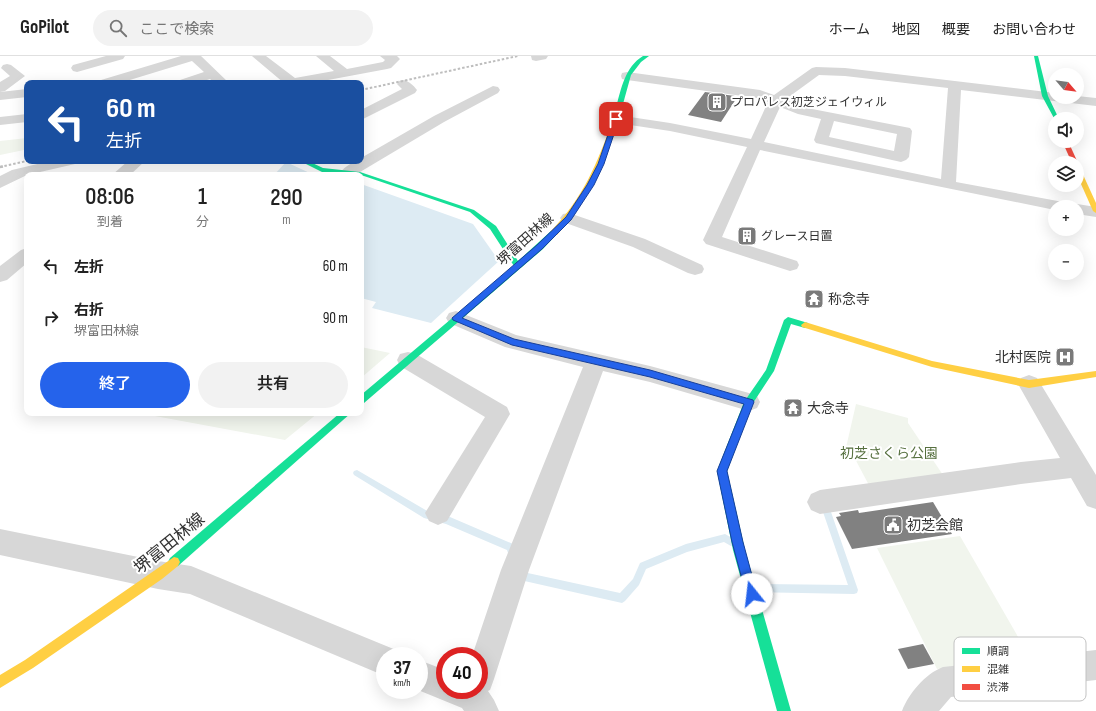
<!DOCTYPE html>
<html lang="ja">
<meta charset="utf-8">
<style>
:root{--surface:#fff;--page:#f2f2f2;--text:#222;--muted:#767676;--line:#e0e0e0;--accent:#2563eb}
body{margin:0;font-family:"Sofia Sans Condensed","Noto Sans JP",sans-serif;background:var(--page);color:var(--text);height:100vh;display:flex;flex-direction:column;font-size:15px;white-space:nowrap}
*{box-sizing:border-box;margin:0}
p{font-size:13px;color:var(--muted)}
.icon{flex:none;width:22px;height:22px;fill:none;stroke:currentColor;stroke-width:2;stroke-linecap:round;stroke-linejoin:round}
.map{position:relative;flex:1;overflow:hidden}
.drawer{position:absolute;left:24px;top:116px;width:340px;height:244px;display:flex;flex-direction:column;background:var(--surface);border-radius:8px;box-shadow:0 4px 16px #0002}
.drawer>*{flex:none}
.guide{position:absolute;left:24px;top:24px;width:340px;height:84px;border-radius:8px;box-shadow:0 4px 16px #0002;background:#1a4fa0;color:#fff;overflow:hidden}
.needle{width:26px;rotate:118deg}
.controls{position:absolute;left:1048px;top:12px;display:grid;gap:8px}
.controls a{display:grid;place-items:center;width:36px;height:36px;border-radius:50%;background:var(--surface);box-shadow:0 4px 16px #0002;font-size:20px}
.speed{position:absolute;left:376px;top:591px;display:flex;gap:8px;font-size:20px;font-weight:700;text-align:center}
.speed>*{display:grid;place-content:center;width:52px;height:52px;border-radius:50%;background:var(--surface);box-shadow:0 4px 16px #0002;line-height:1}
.speed small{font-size:10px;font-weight:400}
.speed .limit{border:6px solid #d22;background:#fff;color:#111}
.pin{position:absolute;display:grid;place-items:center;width:34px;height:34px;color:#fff;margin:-17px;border-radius:8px;box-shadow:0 2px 6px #0006}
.me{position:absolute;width:44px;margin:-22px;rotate:344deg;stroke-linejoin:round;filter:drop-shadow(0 0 3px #0008)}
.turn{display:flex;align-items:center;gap:14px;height:84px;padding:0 16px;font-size:18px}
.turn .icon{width:52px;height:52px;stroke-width:2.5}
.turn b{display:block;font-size:28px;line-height:34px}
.eta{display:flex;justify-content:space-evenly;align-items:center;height:68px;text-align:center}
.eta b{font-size:24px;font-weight:600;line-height:28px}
.button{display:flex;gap:8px;margin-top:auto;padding:8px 16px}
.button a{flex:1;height:46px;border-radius:24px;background:var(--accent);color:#fff;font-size:16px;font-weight:600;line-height:46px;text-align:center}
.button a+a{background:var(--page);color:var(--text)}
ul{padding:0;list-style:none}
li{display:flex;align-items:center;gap:12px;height:52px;padding:0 16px}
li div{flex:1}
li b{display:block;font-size:15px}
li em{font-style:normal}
header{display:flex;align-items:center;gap:24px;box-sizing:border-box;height:56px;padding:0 20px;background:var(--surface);border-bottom:1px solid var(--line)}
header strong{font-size:19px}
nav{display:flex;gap:22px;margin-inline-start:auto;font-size:14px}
.search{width:280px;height:36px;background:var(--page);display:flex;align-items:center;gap:10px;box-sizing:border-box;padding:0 14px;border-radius:22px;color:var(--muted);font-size:15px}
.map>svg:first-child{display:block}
</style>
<header>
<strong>GoPilot</strong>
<div class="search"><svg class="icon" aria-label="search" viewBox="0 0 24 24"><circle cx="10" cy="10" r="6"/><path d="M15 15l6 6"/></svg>ここで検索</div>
<nav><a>ホーム</a><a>地図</a><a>概要</a><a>お問い合わせ</a></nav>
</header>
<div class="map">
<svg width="1096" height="655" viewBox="0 0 1096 655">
<rect width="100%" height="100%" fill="#fff"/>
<g fill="#f1f5ed">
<polygon points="27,82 27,91 24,94 0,99 0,85"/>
<polygon points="361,291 390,297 361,322"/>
<polygon points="856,348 908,362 908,367 945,422 871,433 853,399 845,396"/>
<polygon points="144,357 318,357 285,384 144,358"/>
<polygon points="960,480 1029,600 937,613 877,492"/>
</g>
<g fill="#ddebf3">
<polygon points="286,106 314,119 274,119"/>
<polygon points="361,128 473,168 499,205 431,267 372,252 376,246 361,242"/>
</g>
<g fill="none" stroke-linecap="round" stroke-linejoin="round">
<g fill="#ddebf3" fill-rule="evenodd">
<polygon points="357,414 429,456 450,461 513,488 517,500 516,503 513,504 510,503 507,494 446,468 424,462 354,419 353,417 354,415"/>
<polygon points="827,452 830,453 831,456 858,534 857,537 854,538 755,536 752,535 751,532 752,529 755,528 848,529 823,456 824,453"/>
<polygon points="725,478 734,483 735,486 734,489 731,490 724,486 687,496 646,513 639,529 625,545 622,547 520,524 517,523 516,520 517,516 520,515 523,516 620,537 633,523 640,507 686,488"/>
</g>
</g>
<g fill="#818181">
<polygon points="705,36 735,40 734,42 736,43 721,66 688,59"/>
<polygon points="933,446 952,478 852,493 836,461 841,460 839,457 858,454 859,457"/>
<polygon points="923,588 934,608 908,613 898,593"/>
</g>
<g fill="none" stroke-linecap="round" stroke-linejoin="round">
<g fill="#d7d7d7" fill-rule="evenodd">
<polygon points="106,0 125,0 123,3 77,16 73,15 71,12 73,9"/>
<polygon points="181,0 201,0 229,27 215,27 210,23 198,27 178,27 180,24 204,16 192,5 120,27 99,27 101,24"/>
<polygon points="252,0 266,0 295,22 334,15 316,0 330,0 347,13 383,6 385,4 380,0 397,0 400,3 391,12 387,13 312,27 284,27"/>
<polygon points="531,0 548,0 546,3 536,5 532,4"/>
<polygon points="7,8 11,9 25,20 5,35 0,36 0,26 10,20 1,12 3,9"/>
<path d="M816 11 845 12 1055 37V41H1077V40L1096 42V50L961 34 956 126 1063 146 1069 147 1071 150 1077 148 1096 151V161L1077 158V151H1055V154L760 94 722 181 797 205 799 209 797 213 790 215 706 188 703 184 747 91 670 75 617 67 612 66 610 63 612 60 617 59 670 67 751 83 768 46 757 42 627 24 622 23 621 20 622 17 627 16 760 34 774 39 812 12ZM819 19 845 20 948 32 941 123 764 86 780 51 798 58 821 63 814 84 816 87 901 106 906 104 909 101 912 75 910 72 807 52 786 43ZM834 65 897 78 894 95 829 81Z"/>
<path d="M404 24C410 26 413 29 417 34L415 37 361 64V54L402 33 397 28 399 25Z"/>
<path d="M493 30 498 31 500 34 498 37 444 66 355 119H343L341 116C345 110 354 105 361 105V102L434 60Z"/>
<polygon points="27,33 27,41 0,44 0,36"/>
<polygon points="27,58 27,66 0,69 0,61"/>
<polygon points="50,105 78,105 75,108 27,119 0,132 0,120 12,114"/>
<polygon points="128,105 145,105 130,119 112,119"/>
<polygon points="569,157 645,183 702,209 704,213 702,217 695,219 688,217 633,191 563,166 560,162 563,158"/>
<polygon points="27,192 27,207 7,224 0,226 0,210 21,194"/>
<polygon points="456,255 516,279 650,310 749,337 757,340 760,346 757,352 749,355 650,326 603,315 529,514 494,623 490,634 488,635 494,644 499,655 464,655 462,652 418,634 419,634 419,604 445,614 445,634 479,634 479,600 472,600 501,514 583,311 505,291 449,267 446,262 449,257"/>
<polygon points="408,296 416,298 507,351 510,358 447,465 438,469 429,465 425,457 485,361 400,310 397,304 400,298"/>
<polygon points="1029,319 1037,322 1096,419 1096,453 1087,450 1071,422 1021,428 820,458 811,454 807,446 811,438 820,434 1021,406 1060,402 1018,328 1021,322"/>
<polygon points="0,473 158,505 191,510 396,594 398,600 385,600 385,620 190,538 158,533 0,499"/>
<path d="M1096 594V624L951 641 939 655H902C909 637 925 618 943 611Z"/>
</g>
<g fill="#16e098" fill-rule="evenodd">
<path d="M643 0H649L641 6 631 19 618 66 613 67C612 63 615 57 616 52 621 33 625 11 643 0Z"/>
<polygon points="1034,0 1038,0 1048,40 1059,63 1055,63 1055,64 1042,40"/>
<polygon points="300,105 308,105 323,112 360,116 474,154 496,170 518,205 551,175 557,175 558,177 543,193 364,347 361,348 361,339 514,210 490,173 470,156 361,119 322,116"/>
<polygon points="788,261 808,267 809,269 805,272 791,268 774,315 753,347 727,415 745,494 791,655 777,655 733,494 717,415 744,346 766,314 784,264"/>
<polygon points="340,357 351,357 178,510 174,511 170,510 168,506 170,502"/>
</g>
<g fill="#ffcf43" fill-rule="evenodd">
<path d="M615 64 618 66C603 110 588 144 557 179H551V175C583 142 597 108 612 66Z"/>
<polygon points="1077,110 1080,112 1096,147 1096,157 1093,155 1077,119"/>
<polygon points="805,266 932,305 1029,324 1096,315 1096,321 1029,332 932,311 802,271 801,269"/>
<polygon points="174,501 178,502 180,506 178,510 162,523 33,612 0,632 0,619 25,604"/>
</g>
<polygon fill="#f24e42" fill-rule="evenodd" points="1062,85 1068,85 1078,107 1077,108 1077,107 1072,107"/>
<g stroke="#bebebe" stroke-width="2" stroke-dasharray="2.5 2" stroke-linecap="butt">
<polyline points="361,34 518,0"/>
<polyline points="0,111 27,105"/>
</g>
<polyline stroke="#bebebe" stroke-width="2.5" stroke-dasharray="3 2.5" stroke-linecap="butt" points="0,111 5,110"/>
</g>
<polygon fill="#2563eb" stroke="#184099" points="614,61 619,63 604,108 594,129 571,164 542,193 462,262 514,283 650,314 753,344 754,346 727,415 743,486 757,538 756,542 752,544 747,542 746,538 732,486 717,415 744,348 650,321 512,289 453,264 452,262 537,189 566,161 587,129 598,108"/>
<defs>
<g id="building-square" transform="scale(1)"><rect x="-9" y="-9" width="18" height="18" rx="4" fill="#7a7a7a" stroke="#fff"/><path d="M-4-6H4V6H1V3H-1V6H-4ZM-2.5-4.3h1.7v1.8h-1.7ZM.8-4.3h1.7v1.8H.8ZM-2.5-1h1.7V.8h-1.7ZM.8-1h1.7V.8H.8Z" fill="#fff"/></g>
<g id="temple-square" transform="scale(1)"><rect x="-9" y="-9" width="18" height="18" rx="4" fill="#7a7a7a" stroke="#fff"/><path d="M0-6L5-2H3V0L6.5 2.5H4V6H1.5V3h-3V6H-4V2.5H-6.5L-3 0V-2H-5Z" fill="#fff"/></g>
<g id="hospital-square" transform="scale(1)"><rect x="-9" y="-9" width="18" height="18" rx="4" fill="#7a7a7a" stroke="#fff"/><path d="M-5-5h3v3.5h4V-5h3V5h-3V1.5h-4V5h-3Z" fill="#fff"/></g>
<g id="civic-square" transform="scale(1)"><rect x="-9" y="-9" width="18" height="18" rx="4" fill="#7a7a7a" stroke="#fff"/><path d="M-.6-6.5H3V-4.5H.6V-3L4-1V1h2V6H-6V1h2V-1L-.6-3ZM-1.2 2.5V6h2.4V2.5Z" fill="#fff"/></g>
</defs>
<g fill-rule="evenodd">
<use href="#building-square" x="717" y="46"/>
<use href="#building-square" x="747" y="180"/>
<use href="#temple-square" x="814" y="243"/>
<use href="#hospital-square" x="1065" y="301"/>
<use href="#temple-square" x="793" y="352"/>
<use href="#civic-square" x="893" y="469"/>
</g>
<g text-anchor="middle" stroke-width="4" stroke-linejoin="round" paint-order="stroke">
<g font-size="12" fill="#333" stroke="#fff" text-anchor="start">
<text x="731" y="50">プロパレス初芝ジェイウィル</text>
<text x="761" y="184">グレース日置</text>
</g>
<g font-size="14" fill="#333" stroke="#fff">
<text transform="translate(525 183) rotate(-42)" y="5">堺富田林線</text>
</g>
<g font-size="14" fill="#333" stroke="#fff" text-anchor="start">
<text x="828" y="248">称念寺</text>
<text x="1051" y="306" text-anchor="end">北村医院</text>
<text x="807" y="357">大念寺</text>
<text x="907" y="474">初芝会館</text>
</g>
<g font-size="14" fill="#56703f" stroke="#fff">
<text x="889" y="402">初芝さくら公園</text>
</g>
<g font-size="17" fill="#333" stroke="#fff">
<text transform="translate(169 487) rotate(-39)" y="6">堺富田林線</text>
</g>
</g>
<rect x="954" y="581" width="132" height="64" rx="6" fill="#fff" stroke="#c2c2c2" stroke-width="1"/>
<rect x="962" y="592" width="18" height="6" fill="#16e098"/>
<rect x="962" y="610" width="18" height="6" fill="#ffcf43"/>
<rect x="962" y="628" width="18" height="6" fill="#f24e42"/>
<g font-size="11" fill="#333">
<text x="987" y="599">順調</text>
<text x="987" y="617">混雑</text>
<text x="987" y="635">渋滞</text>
</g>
</svg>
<div class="controls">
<a><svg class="needle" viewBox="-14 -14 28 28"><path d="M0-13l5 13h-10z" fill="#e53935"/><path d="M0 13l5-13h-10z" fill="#767676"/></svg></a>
<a><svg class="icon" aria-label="sound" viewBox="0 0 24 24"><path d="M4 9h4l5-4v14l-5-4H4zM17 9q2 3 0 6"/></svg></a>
<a><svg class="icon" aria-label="layers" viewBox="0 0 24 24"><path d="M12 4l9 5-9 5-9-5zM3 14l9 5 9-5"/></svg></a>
<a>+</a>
<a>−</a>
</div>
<div class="speed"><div>37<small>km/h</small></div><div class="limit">40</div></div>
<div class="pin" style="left:616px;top:63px;background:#d93025"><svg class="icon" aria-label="arrive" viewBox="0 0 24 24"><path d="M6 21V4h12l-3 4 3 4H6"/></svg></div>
<svg class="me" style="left:752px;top:538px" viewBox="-20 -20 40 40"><circle r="19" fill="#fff"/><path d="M0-13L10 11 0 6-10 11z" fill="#2563eb"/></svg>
<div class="guide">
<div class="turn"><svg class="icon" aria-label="left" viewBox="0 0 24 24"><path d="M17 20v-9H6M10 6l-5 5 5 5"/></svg><div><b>60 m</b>左折</div></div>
</div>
<section class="drawer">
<div class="eta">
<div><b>08:06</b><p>到着</p></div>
<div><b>1</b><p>分</p></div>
<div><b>290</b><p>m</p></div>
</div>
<ul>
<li><svg class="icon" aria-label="left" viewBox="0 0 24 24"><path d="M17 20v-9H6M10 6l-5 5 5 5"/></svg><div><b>左折</b></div><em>60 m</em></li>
<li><svg class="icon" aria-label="right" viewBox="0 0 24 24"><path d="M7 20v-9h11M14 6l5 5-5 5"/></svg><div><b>右折</b><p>堺富田林線</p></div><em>90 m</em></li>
</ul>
<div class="button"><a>終了</a><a>共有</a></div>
</section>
</div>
